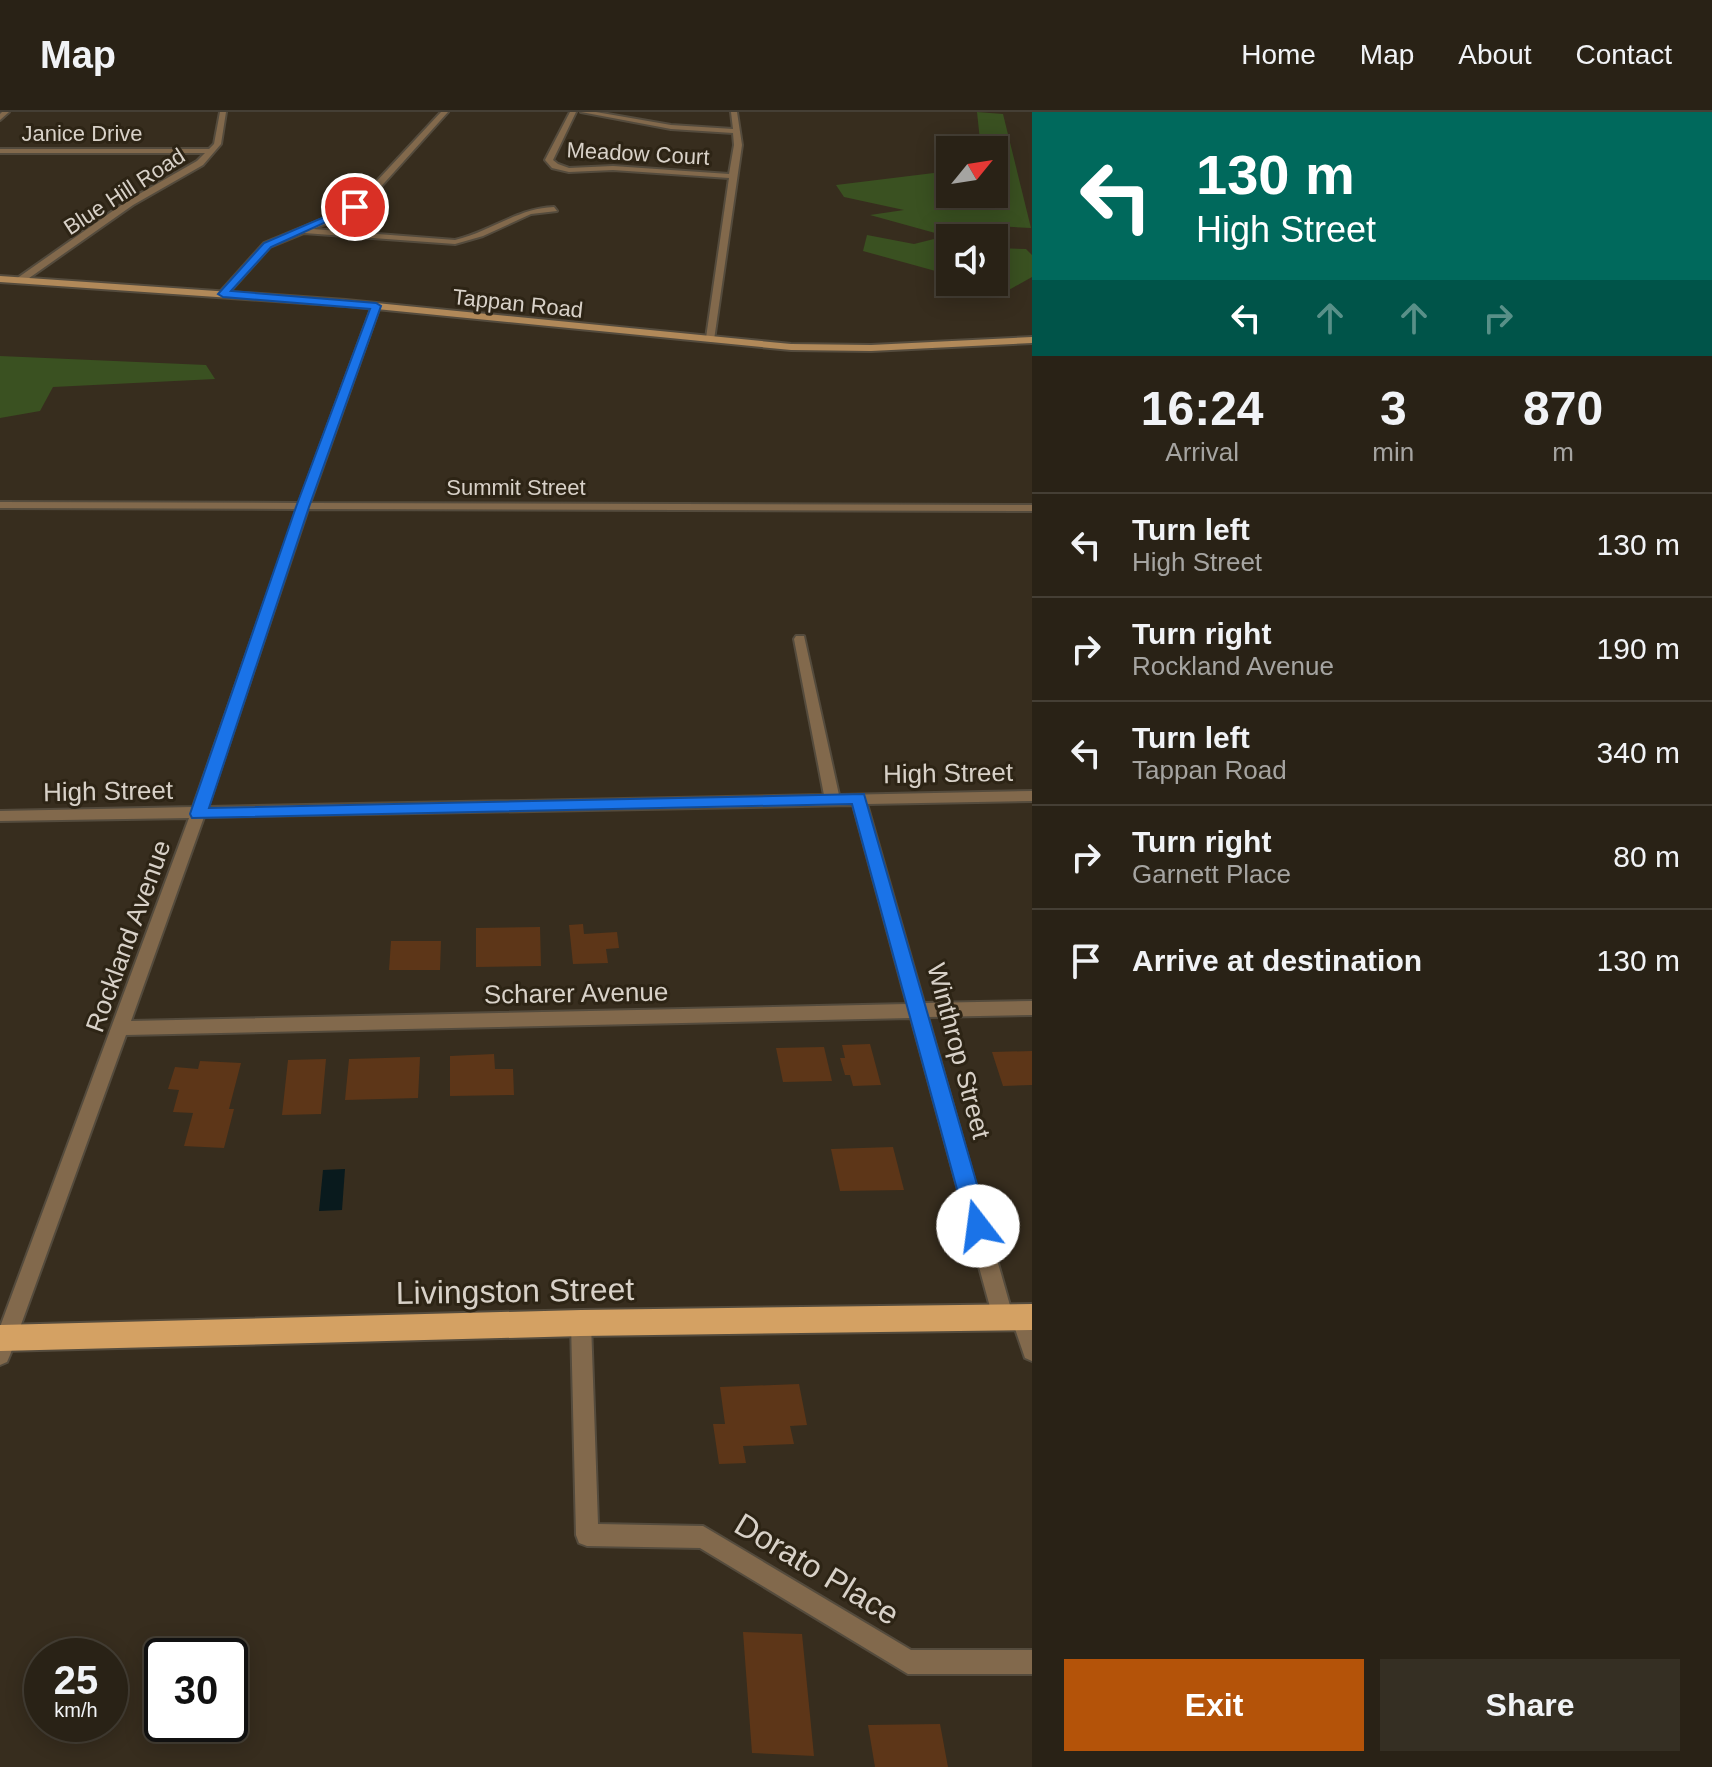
<!DOCTYPE html>
<style>
:root{--surface:#292216;--page:#352f23;--text:#f1f3f6;--muted:#a5a4a1;--line:#453f35;--accent:#b45309}
body{margin:0;font-family:Arial,sans-serif;background:var(--page);color:var(--text);height:100vh;display:flex;flex-direction:column;font-size:30px;white-space:nowrap}
*{box-sizing:border-box;margin:0}
p{font-size:26px;color:var(--muted)}
.icon{flex:none;width:44px;height:44px;fill:none;stroke:currentColor;stroke-width:2;stroke-linecap:round;stroke-linejoin:round}
.map{position:relative;flex:1;overflow:hidden}
.details{display:flex;flex-direction:column;background:var(--surface);width:680px}
.details>*{flex:none}
.banner{background:#00695c;color:#fff;overflow:hidden}
.needle{width:52px;rotate:60deg}
.buttons{position:absolute;left:936px;top:24px;display:grid;gap:16px}
.buttons a{display:grid;place-items:center;width:72px;height:72px;border-radius:0px;background:var(--surface);box-shadow:0 4px 20px #0003,0 0 0 2px var(--line);font-size:40px}
.speed{position:absolute;left:24px;top:1526px;display:flex;gap:16px;font-size:40px;font-weight:700;text-align:center}
.speed>*{display:grid;place-content:center;width:104px;height:104px;border-radius:50%;background:var(--surface);box-shadow:0 4px 20px #0003,0 0 0 2px var(--line);line-height:1}
.speed small{font-size:20px;font-weight:400}
.speed .limit{border:4px solid #111;border-radius:12px;background:#fff;color:#111}
.pin{position:absolute;display:grid;place-items:center;width:68px;height:68px;color:#fff;margin:-34px;border:4px solid #fff;border-radius:50%;box-shadow:0 2px 8px #0007}
.me{position:absolute;width:88px;margin:-44px;rotate:345deg;stroke-linejoin:round;filter:drop-shadow(0 0 6px #0008)}
.turn{display:flex;align-items:center;gap:28px;height:168px;padding:0 32px;font-size:36px}
.turn .icon{width:104px;height:104px;stroke-width:2.5}
.turn b{display:block;font-size:56px;line-height:68px}
.lanes{display:flex;align-items:center;height:76px;padding:0 32px;background:#0003;justify-content:center;gap:40px;direction:ltr}
.lanes .off{opacity:.35}
.eta{display:flex;justify-content:space-evenly;align-items:center;height:136px;text-align:center}
.eta b{font-size:48px;font-weight:600;line-height:56px}
.primary-button{display:flex;gap:16px;margin-top:auto;padding:16px 32px}
.primary-button a{flex:1;height:92px;border-radius:0px;background:var(--accent);color:#fff;font-size:32px;font-weight:600;line-height:92px;text-align:center}
.primary-button a+a{background:var(--page);color:var(--text)}
ul{padding:0;list-style:none}
li{display:flex;align-items:center;gap:24px;height:104px;padding:0 32px;border-top:2px solid var(--line)}
li div{flex:1}
li b{display:block;font-size:30px}
li em{font-style:normal}
header{display:flex;align-items:center;gap:48px;box-sizing:border-box;height:112px;padding:0 40px;background:var(--surface);border-bottom:2px solid var(--line)}
header strong{font-size:38px}
nav{display:flex;gap:44px;margin-inline-start:auto;font-size:28px}
main{display:flex;flex:1;min-height:0}
.map>svg:first-child{display:block}
</style>
<header>
<strong>Map</strong>
<nav><a>Home</a><a>Map</a><a>About</a><a>Contact</a></nav>
</header>
<main>
<div class="map">
<svg width="1032" height="1655" viewBox="0 0 1032 1655">
<rect width="100%" height="100%" fill="#372d1e"/>
<g fill="#3a5121">
<polygon points="977,0 1003,2 1031,116 975,113 977,126 950,126 950,163 863,139 867,123 914,132 946,124 870,103 904,98 844,85 836,73 950,59 950,82 994,82 994,38 981,38"/>
<polygon points="994,136 1026,137 1032,143 1032,165 1007,179 974,170 994,170"/>
<polygon points="0,244 206,253 215,267 53,275 40,299 0,306"/>
</g>
<polygon fill="#091a1d" points="345,1057 342,1098 319,1099 323,1058"/>
<g fill="#5d3618">
<polygon points="583,812 584,822 617,820 619,836 606,837 608,851 573,852 569,813"/>
<polygon points="540,815 541,854 476,855 476,816"/>
<polygon points="391,829 441,829 440,858 389,858"/>
<polygon points="870,932 881,973 853,974 850,963 845,963 840,946 845,946 842,933"/>
<polygon points="824,935 832,969 783,970 776,936"/>
<polygon points="1032,939 1032,973 1003,974 992,940"/>
<polygon points="494,942 495,957 513,957 514,983 450,984 450,944"/>
<polygon points="420,945 418,986 345,988 349,947"/>
<polygon points="326,947 321,1002 282,1003 288,948"/>
<polygon points="200,949 241,951 229,997 234,997 224,1036 184,1034 193,1001 173,1000 179,978 168,977 175,955 198,957"/>
<polygon points="893,1035 904,1078 840,1079 831,1037"/>
<polygon points="799,1272 807,1313 790,1314 794,1332 743,1334 746,1351 719,1352 713,1312 725,1312 720,1275"/>
<polygon points="743,1520 802,1522 814,1644 752,1641"/>
<polygon points="940,1612 948,1655 875,1655 868,1613"/>
</g>
<g fill="none" stroke-linecap="round" stroke-linejoin="round">
<g stroke="#544b3d" stroke-width="4">
<g id="street">
<polygon points="2,0 9,0 0,8 0,2"/>
<polygon points="220,0 226,0 221,32 203,53 133,93 22,171 16,171 16,167 127,89 197,49 205,41 0,41 0,37 209,37 214,32"/>
<path d="M441 0H448L368 89 343 105 313 117 455 128C490 120 518 96 554 95L557 99 531 102 483 124 455 132 304 121 270 135 226 184H220V180L264 131 337 101 362 85Z"/>
<polygon points="570,0 576,0 553,48 558,52 569,56 613,54 729,62 734,33 733,21 671,17 581,0 596,0 671,13 733,17 731,0 737,0 742,33 714,228 706,226 729,66 613,58 569,60 552,56 545,48"/>
<path d="M376 191 380 194 310 391 1032 393V399L308 397 208 695 824 683 794 527 796 524H804L839 683 1032 679V689L867 692 924 891 1032 889V903L928 905 1013 1204 1015 1199 1022 1196 1029 1199 1032 1206V1249L1025 1246 1012 1208 1010 1213 1003 1216 996 1213 993 1206 911 906 126 923 10 1243 7 1250 0 1253V1215L189 706 0 709V699L193 695 297 397 0 396V390L299 391 372 194ZM853 693 907 892 131 909 204 705Z"/>
<polygon points="581,1201 588,1204 591,1211 598,1412 703,1414 911,1538 1032,1538 1032,1562 908,1562 700,1436 587,1434 579,1431 576,1423 571,1211 574,1204"/>
</g>
</g>
<g stroke="#544b3d" stroke-width="4">
<polygon id="secondary" points="0,164 346,188 791,232 871,233 1032,225 1032,231 871,239 791,238 346,194 0,170"/>
</g>
<g stroke="#544b3d" stroke-width="4">
<polygon id="primary" points="1032,1192 1032,1218 581,1224 0,1239 0,1213 581,1198"/>
</g>
<use href="#street" fill="#82694c" fill-rule="evenodd"/>
<use href="#secondary" fill="#b18959" fill-rule="evenodd"/>
<use href="#primary" fill="#d4a163" fill-rule="evenodd"/>
</g>
<polygon fill="#1a73e8" stroke="#114b97" stroke-width="2" points="352,93 359,95 271,135 231,179 376,191 381,194 309,395 209,696 864,682 989,1114 986,1122 978,1125 970,1122 967,1114 852,692 192,706 190,702 296,395 370,197 223,185 218,182 264,131"/>
<g text-anchor="middle" stroke-width="6" stroke-linejoin="round" paint-order="stroke">
<g font-size="22" fill="#d8d1c8" stroke="#2d2415">
<text x="82" y="29">Janice Drive</text>
<text transform="translate(638 41) rotate(3)" y="8">Meadow Court</text>
<text transform="translate(124 79) rotate(-33)" y="8">Blue Hill Road</text>
<text transform="translate(518 191) rotate(6)" y="8">Tappan Road</text>
<text x="516" y="383">Summit Street</text>
</g>
<g font-size="26" fill="#d8d1c8" stroke="#2d2415">
<text transform="translate(948 661) rotate(-1)" y="9">High Street</text>
<text transform="translate(108 679) rotate(-1)" y="9">High Street</text>
<text transform="translate(128 824) rotate(-70)" y="9">Rockland Avenue</text>
<text transform="translate(576 881) rotate(-1)" y="9">Scharer Avenue</text>
<text transform="translate(959 939) rotate(75)" y="9">Winthrop Street</text>
</g>
<g font-size="32" fill="#d8d1c8" stroke="#2d2415">
<text transform="translate(515 1179) rotate(-1)" y="11">Livingston Street</text>
<text transform="translate(817 1457) rotate(31)" y="11">Dorato Place</text>
</g>
</g>
</svg>
<div class="buttons">
<a><svg class="needle" viewBox="-14 -14 28 28"><path d="M0-13l5 13h-10z" fill="#e53935"/><path d="M0 13l5-13h-10z" fill="#a5a4a1"/></svg></a>
<a><svg class="icon" aria-label="sound" viewBox="0 0 24 24"><path d="M4 9h4l5-4v14l-5-4H4zM17 9q2 3 0 6"/></svg></a>
</div>
<div class="speed"><div>25<small>km/h</small></div><div class="limit">30</div></div>
<div class="pin" style="left:355px;top:95px;background:#d93025"><svg class="icon" aria-label="arrive" viewBox="0 0 24 24"><path d="M6 21V4h12l-3 4 3 4H6"/></svg></div>
<svg class="me" style="left:978px;top:1114px" viewBox="-20 -20 40 40"><circle r="19" fill="#fff"/><path d="M0-13L10 11 0 6-10 11z" fill="#1a73e8"/></svg>
</div>
<section class="details">
<div class="banner">
<div class="turn"><svg class="icon" aria-label="left" viewBox="0 0 24 24"><path d="M17 20v-9H6M10 6l-5 5 5 5"/></svg><div><b>130 m</b>High Street</div></div>
<div class="lanes"><svg class="icon" aria-label="left" viewBox="0 0 24 24"><path d="M17 20v-9H6M10 6l-5 5 5 5"/></svg><svg class="icon off" aria-label="ahead" viewBox="0 0 24 24"><path d="M12 20V5M6 11l6-6 6 6"/></svg><svg class="icon off" aria-label="ahead" viewBox="0 0 24 24"><path d="M12 20V5M6 11l6-6 6 6"/></svg><svg class="icon off" aria-label="right" viewBox="0 0 24 24"><path d="M7 20v-9h11M14 6l5 5-5 5"/></svg></div>
</div>
<div class="eta">
<div><b>16:24</b><p>Arrival</p></div>
<div><b>3</b><p>min</p></div>
<div><b>870</b><p>m</p></div>
</div>
<ul>
<li><svg class="icon" aria-label="left" viewBox="0 0 24 24"><path d="M17 20v-9H6M10 6l-5 5 5 5"/></svg><div><b>Turn left</b><p>High Street</p></div><em>130 m</em></li>
<li><svg class="icon" aria-label="right" viewBox="0 0 24 24"><path d="M7 20v-9h11M14 6l5 5-5 5"/></svg><div><b>Turn right</b><p>Rockland Avenue</p></div><em>190 m</em></li>
<li><svg class="icon" aria-label="left" viewBox="0 0 24 24"><path d="M17 20v-9H6M10 6l-5 5 5 5"/></svg><div><b>Turn left</b><p>Tappan Road</p></div><em>340 m</em></li>
<li><svg class="icon" aria-label="right" viewBox="0 0 24 24"><path d="M7 20v-9h11M14 6l5 5-5 5"/></svg><div><b>Turn right</b><p>Garnett Place</p></div><em>80 m</em></li>
<li><svg class="icon" aria-label="arrive" viewBox="0 0 24 24"><path d="M6 21V4h12l-3 4 3 4H6"/></svg><div><b>Arrive at destination</b></div><em>130 m</em></li>
</ul>
<div class="primary-button"><a>Exit</a><a>Share</a></div>
</section>
</main>
